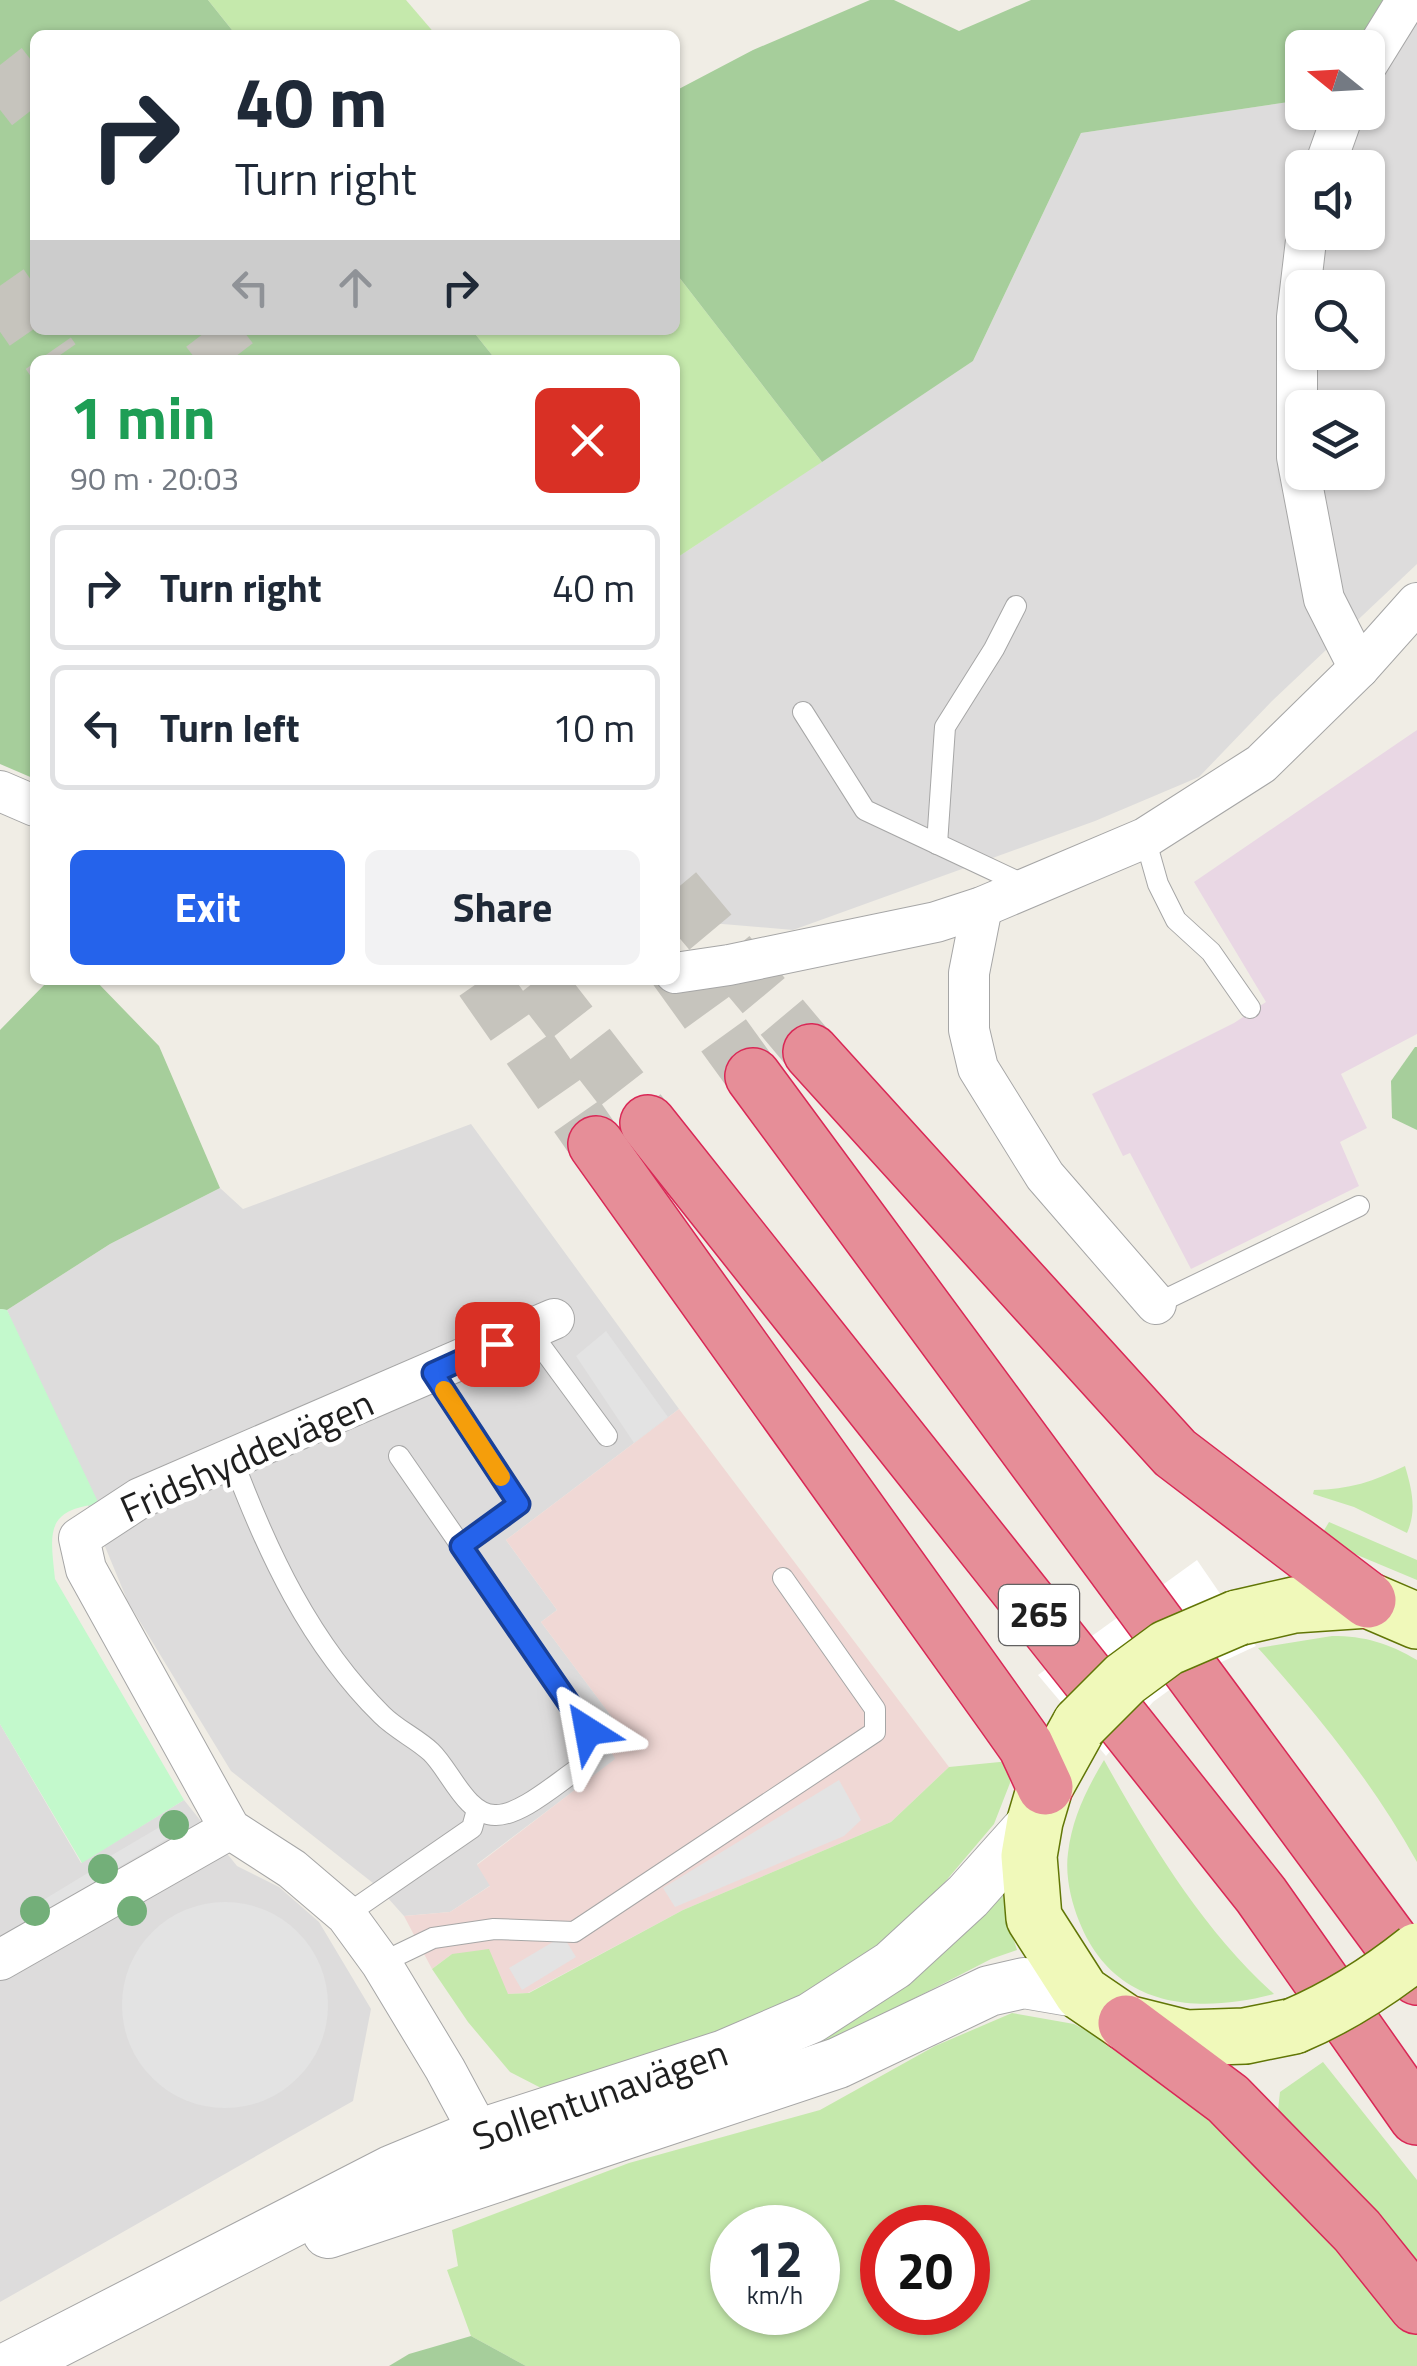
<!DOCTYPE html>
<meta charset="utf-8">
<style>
:root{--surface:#fff;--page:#f2f2f3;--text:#1f2937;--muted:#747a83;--line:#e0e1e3;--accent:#2563eb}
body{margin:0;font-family:"Titillium Web",sans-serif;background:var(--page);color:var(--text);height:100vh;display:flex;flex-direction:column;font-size:38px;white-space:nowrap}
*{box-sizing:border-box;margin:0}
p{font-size:32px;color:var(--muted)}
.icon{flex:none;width:55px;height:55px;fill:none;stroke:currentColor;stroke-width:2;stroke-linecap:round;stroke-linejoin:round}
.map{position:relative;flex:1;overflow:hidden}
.sheet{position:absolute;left:30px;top:355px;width:650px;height:630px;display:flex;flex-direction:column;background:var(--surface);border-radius:15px;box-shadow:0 2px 8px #0004}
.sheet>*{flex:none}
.hud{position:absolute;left:30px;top:30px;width:650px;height:305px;border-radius:15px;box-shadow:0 2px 8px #0004;background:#fff;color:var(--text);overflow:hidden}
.needle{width:65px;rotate:288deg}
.tools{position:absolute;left:1285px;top:30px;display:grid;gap:20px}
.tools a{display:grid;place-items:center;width:100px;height:100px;border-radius:15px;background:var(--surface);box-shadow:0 2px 8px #0004;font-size:50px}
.speed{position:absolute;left:710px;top:2205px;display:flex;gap:20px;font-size:50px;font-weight:700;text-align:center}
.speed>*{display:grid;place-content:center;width:130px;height:130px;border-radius:50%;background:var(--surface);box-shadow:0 2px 8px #0004;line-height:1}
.speed small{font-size:25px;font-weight:400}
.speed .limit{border:15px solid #d22;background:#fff;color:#111}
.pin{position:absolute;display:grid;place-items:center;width:85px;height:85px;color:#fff;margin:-42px;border-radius:20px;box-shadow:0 5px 15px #0006}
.me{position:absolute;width:110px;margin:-55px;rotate:326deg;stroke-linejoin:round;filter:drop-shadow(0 0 8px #0008)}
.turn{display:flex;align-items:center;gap:35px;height:210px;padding:0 40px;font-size:45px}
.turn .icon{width:130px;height:130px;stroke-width:2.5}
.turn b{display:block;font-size:70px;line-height:85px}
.lanes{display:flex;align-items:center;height:95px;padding:0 40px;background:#0003;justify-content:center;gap:50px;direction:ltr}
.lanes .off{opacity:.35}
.round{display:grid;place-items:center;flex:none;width:105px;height:105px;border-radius:15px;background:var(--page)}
.headline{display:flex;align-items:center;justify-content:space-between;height:170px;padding:0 40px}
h1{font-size:60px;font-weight:700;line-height:75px;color:#1e9e55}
.button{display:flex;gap:20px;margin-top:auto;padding:20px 40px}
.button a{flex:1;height:115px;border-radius:15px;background:var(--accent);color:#fff;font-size:40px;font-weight:700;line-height:115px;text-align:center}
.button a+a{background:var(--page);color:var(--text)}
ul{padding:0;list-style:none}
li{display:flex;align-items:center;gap:30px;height:125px;margin:0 20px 15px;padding:0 20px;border:5px solid var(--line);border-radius:15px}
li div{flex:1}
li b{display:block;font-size:38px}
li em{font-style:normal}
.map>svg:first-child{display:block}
</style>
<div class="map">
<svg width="1417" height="2366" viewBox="0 0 1417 2366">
<rect width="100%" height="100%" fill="#f0ede5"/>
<g fill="#dddcdc" fill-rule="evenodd">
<path d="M1417 0V564L1272 701 1199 777 1095 821 793 930 675 920V559L973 361 1081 133 1302 100V112H1368V48ZM1302 168H1368V232H1302ZM1302 288H1368V352H1302ZM1302 408H1368V472H1302Z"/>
<polygon points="471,1124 679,1409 506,1540 557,1610 541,1622 621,1729 616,1759 477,1864 491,1885 450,1912 404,1916 378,1887 231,1771 128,1602 7,1310 110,1244 220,1188 243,1209"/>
<polygon points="0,1724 81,1863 184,1800 237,1866 279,1887 319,1922 371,2009 353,2101 0,2302"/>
</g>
<polygon fill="#f0d8d5" points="679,1409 949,1767 891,1822 683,1910 528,1993 508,1994 452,1954 432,1969 404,1916 450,1912 490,1886 477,1865 615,1759 605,1740 620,1728 541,1622 557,1610 506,1540"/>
<polygon fill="#e9d7e4" points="1417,730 1417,1034 1341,1074 1367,1128 1340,1142 1359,1186 1191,1269 1130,1153 1123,1156 1092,1094 1234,1023 1266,1002 1194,882"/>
<g fill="#c5e9ac" fill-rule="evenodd">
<polygon points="208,0 406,0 436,35 236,35"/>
<polygon points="675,272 822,462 675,559 675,360 496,360 472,330 675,330"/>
<path d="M1405 1466C1412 1490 1417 1510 1407 1533L1354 1507 1313 1494 1314 1490C1348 1490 1375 1481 1405 1466Z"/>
<polygon points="1329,1522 1417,1560 1417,1580 1319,1539"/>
<path d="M1332 1636C1365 1636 1388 1643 1417 1660V1862C1373 1783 1318 1715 1258 1648Z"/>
<path d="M1104 1760C1151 1844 1202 1929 1274 1994 1194 2015 1113 2007 1079 1921 1071 1901 1065 1875 1068 1853 1072 1819 1086 1790 1104 1760Z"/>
<polygon points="1010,1761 1010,1783 994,1824 928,1902 849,1973 732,2034 543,2089 510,2072 468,2022 432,1969 452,1954 489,1949 508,1994 529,1993 683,1910 891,1822 949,1767"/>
<polygon points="1003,1895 1006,1916 1017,1950 991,1959 816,2049 814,2041 912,1981"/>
<path d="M1012 2013 1074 2024 1182 2083 1417 2332V2366H526L471 2336 447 2270 458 2266 452 2230 629 2163 820 2110 935 2046ZM732 2228H818V2312H732ZM882 2228H968V2312H882Z"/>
<polygon points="1323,2062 1417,2180 1417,2261 1378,2216 1285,2125 1278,2110 1280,2092"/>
</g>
<g fill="#a6ce9b">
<polygon points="0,0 208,0 236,35 35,35 35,330 472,330 496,360 35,360 35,779 0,764"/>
<polygon points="870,0 894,0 959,31 1031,0 1392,0 1358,47 1302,48 1302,100 1081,133 973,361 822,462 675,272 675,91 753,50"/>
<polygon points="49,980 95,980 159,1046 220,1188 110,1244 7,1310 0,1309 0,1030"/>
<polygon points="1415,1047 1417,1047 1417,1130 1392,1118 1391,1081"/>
<polygon points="471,2336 526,2366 389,2366 409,2354"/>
</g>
<path fill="#c3f9cc" d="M0 1309 7 1310 99 1504C45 1510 50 1532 55 1579L184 1800 82 1863 0 1724Z"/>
<g fill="#e3e3e3">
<polygon points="606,1331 668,1417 634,1443 576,1356"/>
<polygon points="839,1780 861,1820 844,1836 675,1907 663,1888"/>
<polygon points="163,1825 170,1837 114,1870 107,1858"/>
<polygon points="96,1868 103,1879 47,1913 40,1902"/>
<circle cx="225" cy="2005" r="103"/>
<polygon points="563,1936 576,1957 522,1990 509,1968"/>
</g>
<polygon fill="#fff" points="1197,1560 1256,1646 1183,1680 1153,1702 1106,1756 1038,1675"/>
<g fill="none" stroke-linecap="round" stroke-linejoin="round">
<g stroke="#c6c4bd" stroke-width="55" stroke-dasharray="55 28" stroke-linecap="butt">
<polyline points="0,65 35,110"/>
<polyline points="1,285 53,360"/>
<polyline points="208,330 231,360"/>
<polyline points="675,890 811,1052"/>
<polyline points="675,968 753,1076"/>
<polyline points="482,980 596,1144"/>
<polyline points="537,980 648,1123"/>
</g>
<g stroke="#a6a6a6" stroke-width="22">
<g id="service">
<polyline points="803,712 865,810 1027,886"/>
<polyline points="1145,838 1158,884 1176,920 1211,952 1250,1008"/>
<polyline points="937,844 945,727 994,649 1016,606"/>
<polyline points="1156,1304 1359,1206"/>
<polyline points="529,1330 607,1436"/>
<polyline points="433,1373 519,1504 461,1547"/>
<path d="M232 1458C267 1552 310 1644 382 1715 397 1730 416 1738 431 1752 450 1770 466 1815 495 1815 521 1816 559 1781 581 1767L589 1731 399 1456"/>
<polyline points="346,1915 472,1828 477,1810"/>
<polyline points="381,1963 433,1938 494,1929 574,1932 875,1732 875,1709 783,1578"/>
</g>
</g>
<g stroke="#a6a6a6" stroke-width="42">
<g id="minor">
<polyline points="1368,63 1407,0"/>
<polyline points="1324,168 1344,112"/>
<polyline points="1307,232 1297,317 1297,457 1324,599 1359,668"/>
<polyline points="0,791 35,806"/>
<polyline points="982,907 969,973 969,1030 978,1068 1045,1176 1156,1304"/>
<polyline points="675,973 729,965 936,922 982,907 1145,838 1261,764 1359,668 1417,603"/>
<polyline points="0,1960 230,1829"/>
<polyline points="490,2160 480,2134 445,2069 381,1963 346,1915 292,1869 230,1829 86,1569 79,1538 140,1498 554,1319"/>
</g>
</g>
<g stroke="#a6a6a6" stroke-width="52">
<g id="tertiary">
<polyline points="328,2233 838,2063 989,1991 1024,1983 1082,1993"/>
<polyline points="11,2366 393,2170 480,2134 725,2055 811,2018 893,1965 968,1896 1035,1821"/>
</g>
</g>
<g stroke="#617606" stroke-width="58">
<g id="secondary">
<polyline points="1237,1618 1294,1605 1368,1600 1417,1621"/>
<polyline points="1080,1724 1045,1787 1035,1821 1029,1856 1034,1918 1082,1993 1126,2023 1186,2038 1245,2036 1294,2026"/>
</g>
</g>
<g stroke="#d92856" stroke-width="58">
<g id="motorway">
<polyline points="811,1052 1175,1453 1368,1600"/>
<polyline points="753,1076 1417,1977"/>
<polyline points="648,1123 1261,1895 1417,2117"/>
<polyline points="596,1144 1004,1715 1026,1746 1045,1787"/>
<polyline points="1126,2023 1228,2099 1357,2231 1417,2306"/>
</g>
</g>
<use href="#service" stroke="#fff" stroke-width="20"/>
<use href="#minor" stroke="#fff" stroke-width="40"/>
<use href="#tertiary" stroke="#fff" stroke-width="50"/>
<use href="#secondary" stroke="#f0f9ba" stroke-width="55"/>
<use href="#motorway" stroke="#e68e98" stroke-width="55"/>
<g stroke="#617606" stroke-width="58" stroke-linecap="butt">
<g id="secondary-bridge">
<polyline points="1080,1724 1125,1679 1167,1648 1237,1618"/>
<path d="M1294 2026C1339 2007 1378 1982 1417 1951"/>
</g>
</g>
<use href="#secondary-bridge" stroke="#f0f9ba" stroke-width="55"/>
</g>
<g fill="#73af79">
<circle cx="174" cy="1825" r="15"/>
<circle cx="103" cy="1869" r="15"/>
<circle cx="35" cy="1911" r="15"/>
<circle cx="132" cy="1911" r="15"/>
</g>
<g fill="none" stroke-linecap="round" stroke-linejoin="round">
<g stroke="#184099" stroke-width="25">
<polyline id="route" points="497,1344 433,1373 519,1504 461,1546 588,1731"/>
</g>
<use href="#route" stroke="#2563eb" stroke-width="18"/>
<polyline stroke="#f59e0b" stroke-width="18" points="444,1390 501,1477"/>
</g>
<g text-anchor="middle" stroke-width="9" stroke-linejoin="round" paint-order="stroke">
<rect fill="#fff" stroke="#626262" stroke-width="2.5" x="999" y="1585" width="80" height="60" rx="8"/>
<g font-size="35" font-weight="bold" fill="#1f1f1f">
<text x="1039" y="1627">265</text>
</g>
<g font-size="38" fill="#1f1f1f" stroke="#fff">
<text transform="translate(247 1456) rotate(-24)" y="13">Fridshyddevägen</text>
<text transform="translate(600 2095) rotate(-19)" y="13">Sollentunavägen</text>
</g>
</g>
</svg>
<div class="tools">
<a><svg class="needle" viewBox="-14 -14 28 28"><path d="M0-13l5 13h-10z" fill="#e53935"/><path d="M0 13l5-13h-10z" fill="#747a83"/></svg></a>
<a><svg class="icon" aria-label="sound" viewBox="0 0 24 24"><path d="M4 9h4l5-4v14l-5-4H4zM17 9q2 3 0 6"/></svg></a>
<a><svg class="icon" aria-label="search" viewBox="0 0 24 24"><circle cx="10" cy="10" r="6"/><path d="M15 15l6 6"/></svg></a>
<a><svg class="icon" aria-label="layers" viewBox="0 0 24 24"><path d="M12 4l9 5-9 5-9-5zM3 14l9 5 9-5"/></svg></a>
</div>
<div class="speed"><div>12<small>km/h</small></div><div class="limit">20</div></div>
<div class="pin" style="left:497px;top:1344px;background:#d93025"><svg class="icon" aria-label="arrive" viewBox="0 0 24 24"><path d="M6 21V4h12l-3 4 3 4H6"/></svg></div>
<svg class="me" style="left:588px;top:1731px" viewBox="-20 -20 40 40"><path d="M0-17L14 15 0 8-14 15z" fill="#2563eb" stroke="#fff" stroke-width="4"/></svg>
<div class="hud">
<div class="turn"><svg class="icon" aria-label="right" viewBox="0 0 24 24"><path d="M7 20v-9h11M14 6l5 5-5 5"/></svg><div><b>40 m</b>Turn right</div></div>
<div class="lanes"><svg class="icon off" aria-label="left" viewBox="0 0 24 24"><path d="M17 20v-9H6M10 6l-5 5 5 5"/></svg><svg class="icon off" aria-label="ahead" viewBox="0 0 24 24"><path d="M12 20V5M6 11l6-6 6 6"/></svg><svg class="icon" aria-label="right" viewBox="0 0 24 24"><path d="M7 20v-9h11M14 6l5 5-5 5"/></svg></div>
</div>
<section class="sheet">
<div class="headline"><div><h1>1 min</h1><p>90 m · 20:03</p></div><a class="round" style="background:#d93025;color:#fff"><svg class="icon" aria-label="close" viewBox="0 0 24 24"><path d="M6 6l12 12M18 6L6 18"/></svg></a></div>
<ul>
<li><svg class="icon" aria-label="right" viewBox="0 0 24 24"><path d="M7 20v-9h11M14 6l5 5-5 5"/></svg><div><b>Turn right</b></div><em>40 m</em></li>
<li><svg class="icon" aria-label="left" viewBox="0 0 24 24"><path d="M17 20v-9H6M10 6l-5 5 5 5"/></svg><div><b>Turn left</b></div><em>10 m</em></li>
</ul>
<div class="button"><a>Exit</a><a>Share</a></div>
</section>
</div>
